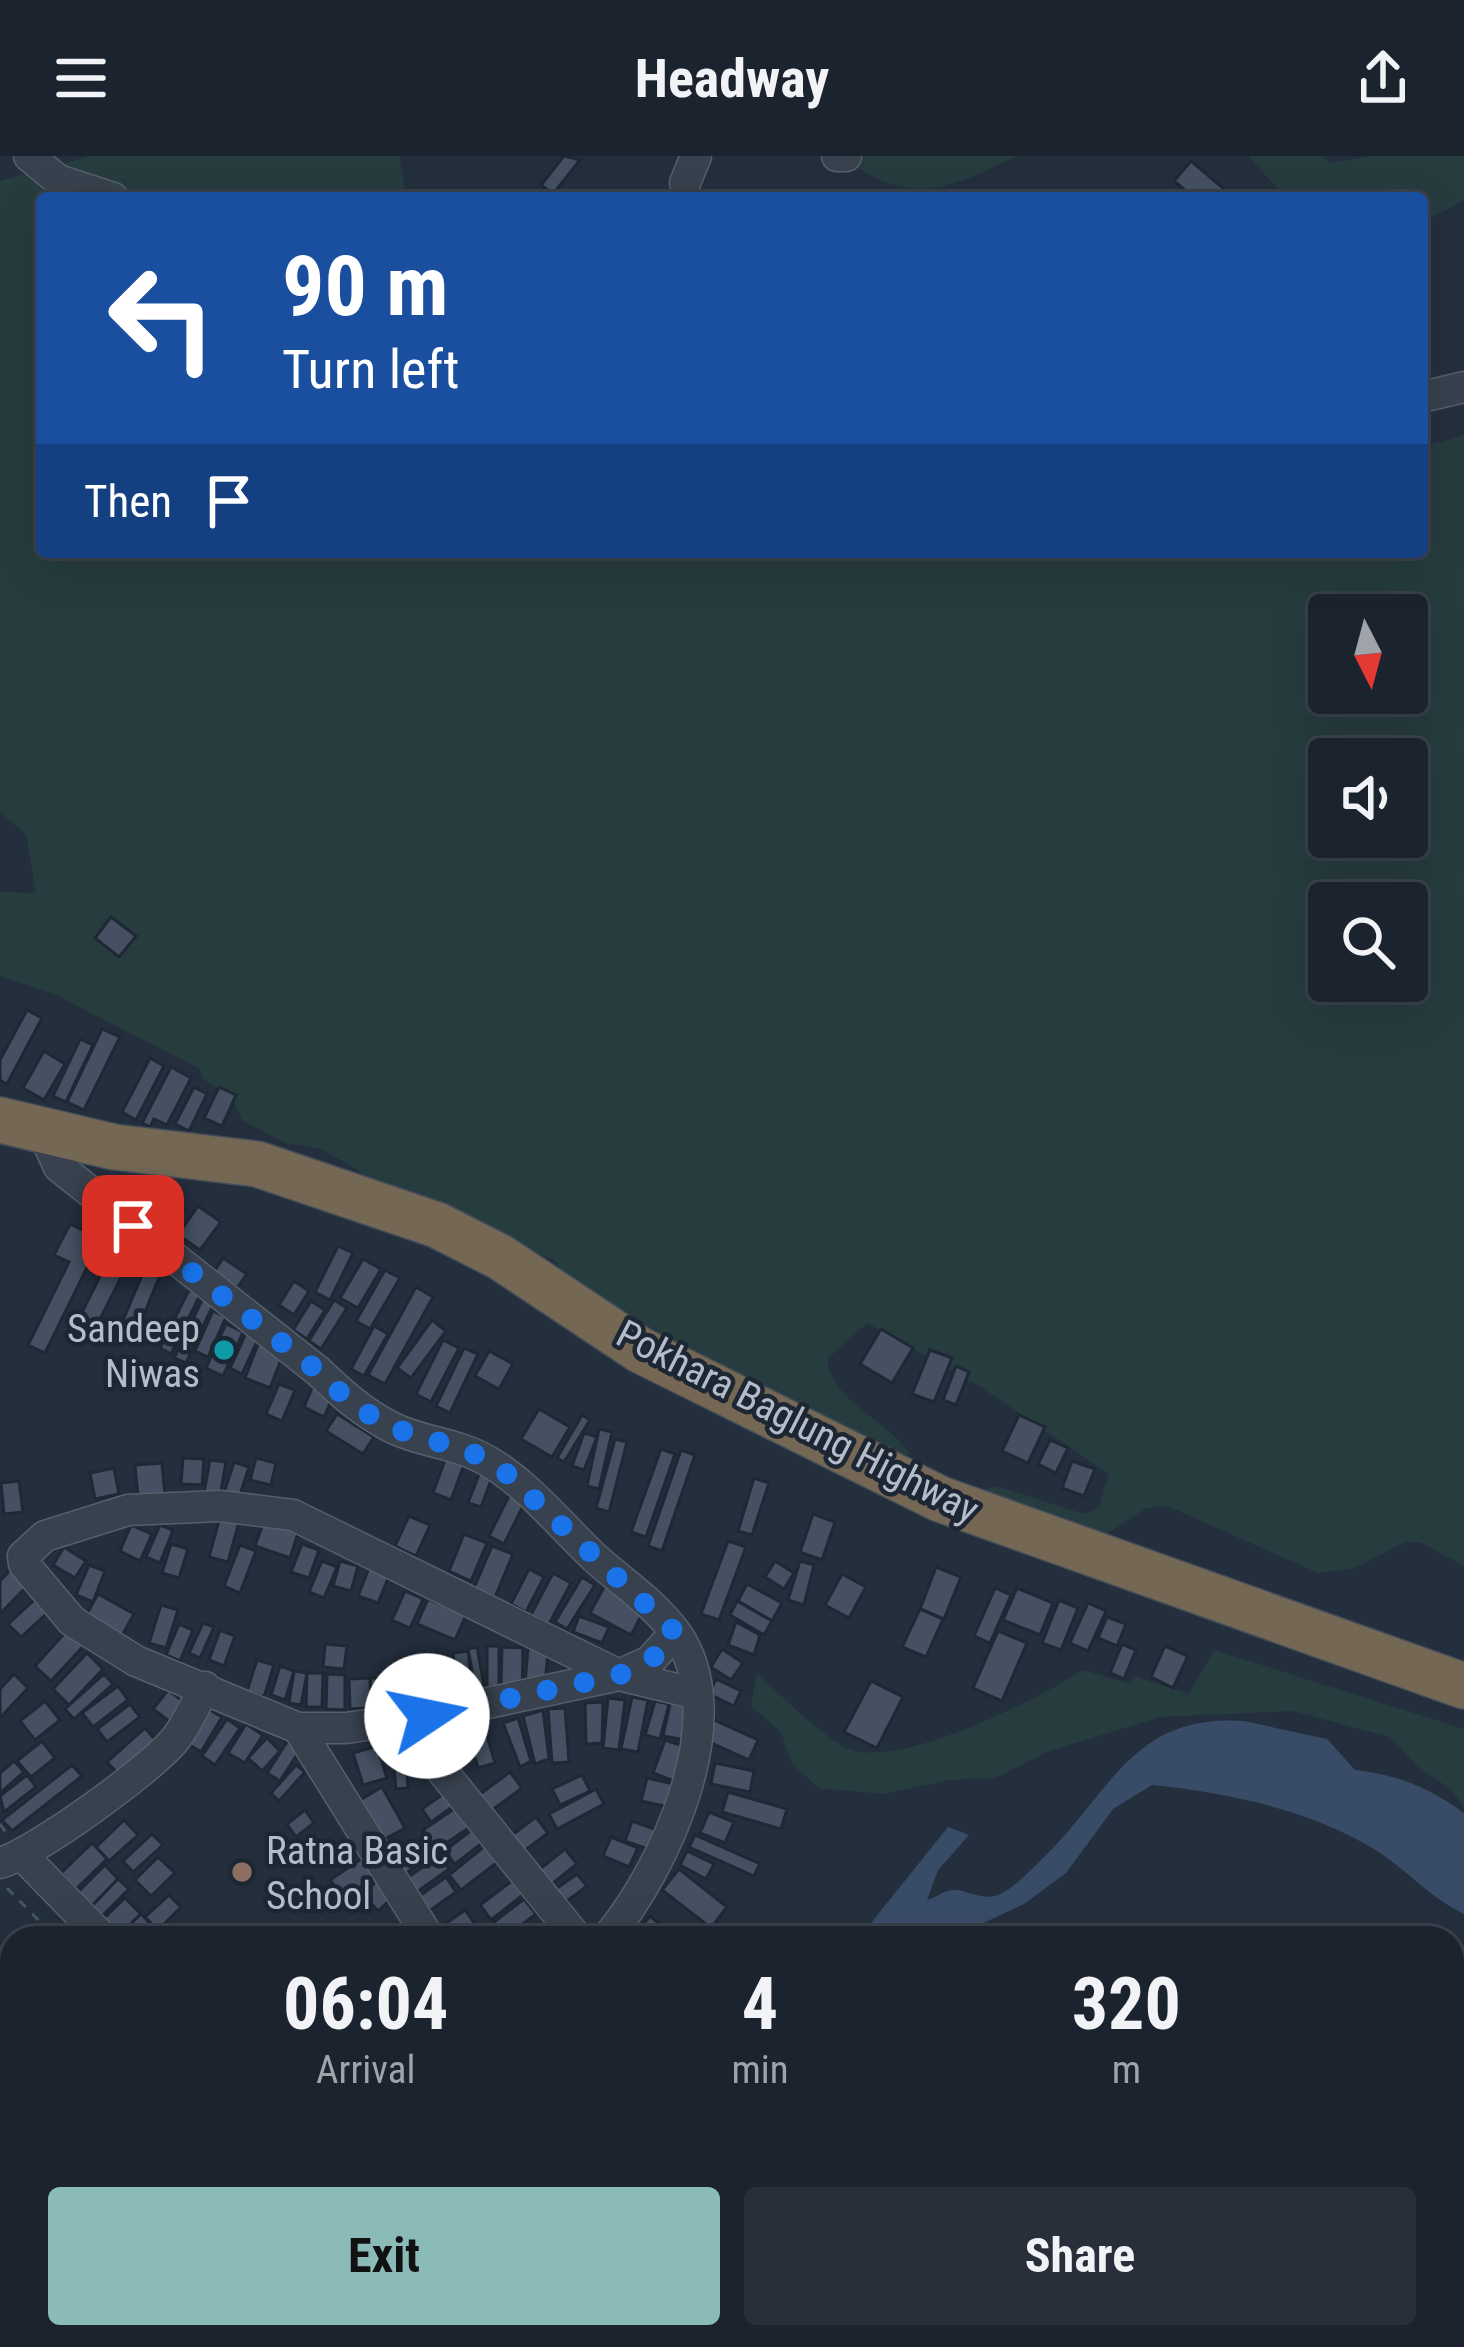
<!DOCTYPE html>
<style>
:root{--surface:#1b232e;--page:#282f3a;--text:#f1f3f6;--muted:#a0a4aa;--line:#39404a;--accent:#8bbbb9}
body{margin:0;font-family:"Roboto Condensed",sans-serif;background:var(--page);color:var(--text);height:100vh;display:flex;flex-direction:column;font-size:45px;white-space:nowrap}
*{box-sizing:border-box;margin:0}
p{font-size:39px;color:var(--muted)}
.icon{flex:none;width:66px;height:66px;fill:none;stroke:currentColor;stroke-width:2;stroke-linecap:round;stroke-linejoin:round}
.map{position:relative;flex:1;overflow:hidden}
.sheet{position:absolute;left:0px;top:1770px;width:1464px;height:423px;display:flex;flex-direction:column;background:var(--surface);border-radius:36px 36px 0 0;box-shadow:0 12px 48px #0002,0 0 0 3px var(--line)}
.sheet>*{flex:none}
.hud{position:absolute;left:36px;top:36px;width:1392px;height:366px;border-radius:12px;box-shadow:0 12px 48px #0002,0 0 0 3px var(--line);background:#1a4fa0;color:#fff;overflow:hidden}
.needle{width:78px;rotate:174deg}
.fabs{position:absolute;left:1308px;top:438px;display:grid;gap:24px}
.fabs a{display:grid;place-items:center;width:120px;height:120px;border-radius:12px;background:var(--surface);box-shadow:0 12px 48px #0002,0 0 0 3px var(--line);font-size:60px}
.pin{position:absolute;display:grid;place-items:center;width:102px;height:102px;color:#fff;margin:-51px;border-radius:24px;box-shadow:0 6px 18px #0006}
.me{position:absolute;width:132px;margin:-66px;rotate:79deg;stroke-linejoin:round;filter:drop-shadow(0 0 9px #0008)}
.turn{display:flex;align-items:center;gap:42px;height:252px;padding:0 48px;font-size:54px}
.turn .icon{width:156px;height:156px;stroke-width:2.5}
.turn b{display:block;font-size:84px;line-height:102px}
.then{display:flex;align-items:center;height:114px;padding:0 48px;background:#0003;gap:24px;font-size:45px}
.eta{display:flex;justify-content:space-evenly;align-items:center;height:204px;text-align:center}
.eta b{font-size:72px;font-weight:700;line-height:84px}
.action{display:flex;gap:24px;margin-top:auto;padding:24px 48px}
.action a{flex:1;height:138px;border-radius:12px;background:var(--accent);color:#111;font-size:48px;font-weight:700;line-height:138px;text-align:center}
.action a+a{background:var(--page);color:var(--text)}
header{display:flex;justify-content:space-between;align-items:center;height:156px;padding:0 48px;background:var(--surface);font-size:54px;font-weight:700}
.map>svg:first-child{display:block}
</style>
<header><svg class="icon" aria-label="menu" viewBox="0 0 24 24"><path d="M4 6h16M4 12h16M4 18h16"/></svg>Headway<svg class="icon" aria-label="share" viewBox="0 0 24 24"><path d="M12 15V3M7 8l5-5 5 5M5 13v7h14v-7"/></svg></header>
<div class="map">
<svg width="1464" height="2191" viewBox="0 0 1464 2191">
<rect width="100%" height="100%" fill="#242f3e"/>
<g fill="#263c3f" fill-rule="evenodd">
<path d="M90 0H399L407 42H42V396H1422V291L1464 279V1410L1420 1386H1405L1353 1413 1318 1417 1168 1350 1146 1352 1103 1381 978 1336 996 1330 1084 1358 1099 1351 1109 1318 981 1231 867 1167 827 1203C831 1244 884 1262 909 1297L899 1307 586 1143 553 1103 411 1058 352 1010 318 992 285 987 242 964 233 944 203 923 200 913 56 839 0 820V736L36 737 26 678 0 656V25ZM1329 459H1407V537H1329ZM1329 603H1407V681H1329ZM1329 747H1407V825H1329Z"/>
<path d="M841 0H1017C946 34 911 53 841 0Z"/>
<polygon points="1248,0 1323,0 1331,7 1372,0 1464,0 1464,44 1422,67 1422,42 1286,42"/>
<path d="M1214 1494 1464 1573V1653L1452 1634 1418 1611 1390 1581 1293 1555 1161 1561 1049 1595 995 1622 950 1624 883 1638 819 1632 792 1608 781 1576 751 1550 757 1518C784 1541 812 1572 842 1590 891 1619 1038 1543 1083 1514L1130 1528 1134 1520 1189 1538Z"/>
<polygon points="4,1789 12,1797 12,1995 0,1982"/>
<polygon points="1452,1959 1464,1961 1464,2191 532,2191 543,2181 1452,2181"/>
</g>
<path fill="#394c67" d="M1244 1565 1327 1583 1355 1614C1398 1619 1428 1631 1464 1657V1758C1429 1741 1406 1713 1374 1693 1310 1654 1225 1636 1152 1629L1113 1653 1066 1717 1024 1748 952 1782H859L948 1671 969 1679 938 1714 927 1744C935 1742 943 1735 952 1734 968 1733 981 1745 998 1739 1014 1732 1029 1716 1041 1704 1110 1639 1131 1557 1244 1565Z"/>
<g fill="#455162" stroke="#1f2835" stroke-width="3">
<polygon points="564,0 580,4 553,38 541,29"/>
<polygon points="1191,5 1235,42 1194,42 1174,25"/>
<polygon points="111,761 136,780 119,801 95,782"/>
<polygon points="27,854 42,862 7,928 0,924 0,904"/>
<polygon points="102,873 120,881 84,954 67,946"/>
<polygon points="80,883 93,889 66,946 53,940"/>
<polygon points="44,895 65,908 44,944 23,932"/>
<polygon points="150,902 164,910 136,964 122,956"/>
<polygon points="171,911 191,922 167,969 154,963 150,971 142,967"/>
<polygon points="194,931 207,938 189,975 175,968"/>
<polygon points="219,931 236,939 222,970 204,962"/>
<polygon points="198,1050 221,1066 200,1094 178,1079"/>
<polygon points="70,1068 101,1083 45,1197 28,1189 69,1106 54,1099"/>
<polygon points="116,1089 133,1098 97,1169 80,1160"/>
<polygon points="338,1090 353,1097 330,1144 315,1136"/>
<polygon points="223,1102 247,1118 237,1132 214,1116"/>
<polygon points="363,1103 381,1113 358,1152 340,1142"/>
<polygon points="145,1112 160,1119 134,1183 118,1176"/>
<polygon points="385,1114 400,1122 370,1173 356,1165"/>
<polygon points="294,1125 309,1135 294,1159 279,1149"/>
<polygon points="416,1131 433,1141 385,1228 368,1219"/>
<polygon points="189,1134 200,1139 171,1198 160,1192"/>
<polygon points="204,1140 215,1145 186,1207 174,1202"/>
<polygon points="334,1144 347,1152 321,1193 309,1185"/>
<polygon points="311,1145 325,1154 307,1183 293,1174"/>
<polygon points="213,1155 226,1161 208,1201 195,1195"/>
<polygon points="432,1164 446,1175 411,1222 397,1212"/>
<polygon points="226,1168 243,1176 223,1220 206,1212"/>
<polygon points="374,1170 388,1178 364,1220 351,1213"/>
<polygon points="881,1173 913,1192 892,1227 860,1208"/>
<polygon points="247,1175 259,1181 242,1218 230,1212"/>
<polygon points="443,1184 459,1192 431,1246 416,1238"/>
<polygon points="259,1186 284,1196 270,1232 245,1222"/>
<polygon points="464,1192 478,1198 450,1257 436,1250"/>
<polygon points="930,1194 952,1202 934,1246 912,1238"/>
<polygon points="489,1195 513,1208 499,1233 475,1220"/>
<polygon points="956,1210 969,1216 956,1249 943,1244"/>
<polygon points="314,1227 335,1236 324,1261 304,1251"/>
<polygon points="279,1228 295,1234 282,1265 266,1258"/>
<polygon points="539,1253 570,1271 552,1301 521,1283"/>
<polygon points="337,1258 374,1281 363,1298 326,1275"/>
<polygon points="582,1259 590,1264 564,1306 557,1302"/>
<polygon points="1019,1259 1045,1271 1028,1307 1002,1295"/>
<polygon points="599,1273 612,1276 599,1333 587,1330"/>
<polygon points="584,1277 597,1281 584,1314 572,1310"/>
<polygon points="615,1283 627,1286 609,1356 596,1352"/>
<polygon points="1050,1284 1068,1292 1056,1317 1038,1308"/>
<polygon points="661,1293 675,1298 646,1381 631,1376"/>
<polygon points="681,1294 695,1299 662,1395 648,1390"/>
<polygon points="447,1298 465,1306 451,1344 433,1337"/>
<polygon points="183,1302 204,1303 202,1329 181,1328"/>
<polygon points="256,1302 276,1307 271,1329 250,1324"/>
<polygon points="210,1304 226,1306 220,1340 204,1337"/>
<polygon points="1072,1305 1095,1313 1084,1340 1062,1332"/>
<polygon points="234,1306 249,1311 239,1342 224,1337"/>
<polygon points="162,1307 165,1339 138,1341 135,1309"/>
<polygon points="114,1312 119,1338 95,1343 90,1317"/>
<polygon points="481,1313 493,1319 481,1351 468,1347"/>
<polygon points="754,1322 769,1327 752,1379 738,1375"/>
<polygon points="19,1325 23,1356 4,1358 1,1327"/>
<polygon points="513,1332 528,1340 504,1388 489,1380"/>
<polygon points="813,1358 835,1366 822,1404 800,1396"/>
<polygon points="409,1360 430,1369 416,1400 395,1390"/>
<polygon points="220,1361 239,1366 228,1406 209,1401"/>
<polygon points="265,1362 299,1374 290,1402 255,1390"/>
<polygon points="131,1369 152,1378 140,1405 120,1395"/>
<polygon points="160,1369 173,1374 160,1407 146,1401"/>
<polygon points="464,1378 487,1387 471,1425 449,1415"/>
<polygon points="728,1385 746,1391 719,1464 701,1458"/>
<polygon points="171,1388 188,1393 179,1422 162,1417"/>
<polygon points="302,1388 319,1394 309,1422 291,1416"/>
<polygon points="240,1389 256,1395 240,1437 224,1430"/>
<polygon points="492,1390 513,1398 495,1441 474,1432"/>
<polygon points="64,1391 86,1405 75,1422 53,1409"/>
<polygon points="322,1405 337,1411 324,1442 309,1436"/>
<polygon points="340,1405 358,1410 351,1435 333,1430"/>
<polygon points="775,1405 794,1417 784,1433 765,1421"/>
<polygon points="800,1405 814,1409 804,1449 788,1444"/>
<polygon points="89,1409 105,1415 93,1446 76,1439"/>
<polygon points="14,1410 31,1426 0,1458 0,1425"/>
<polygon points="936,1411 961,1421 944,1463 920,1453"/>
<polygon points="369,1412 389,1420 378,1447 358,1440"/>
<polygon points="529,1413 544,1421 526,1456 511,1448"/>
<polygon points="553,1417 571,1427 549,1468 531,1459"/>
<polygon points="842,1418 866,1431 849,1462 825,1449"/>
<polygon points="582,1421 595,1429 567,1473 555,1466"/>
<polygon points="747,1428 782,1447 772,1465 738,1445"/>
<polygon points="605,1429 646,1451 631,1479 590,1457"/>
<polygon points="995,1432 1011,1439 990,1487 974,1480"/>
<polygon points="1017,1432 1053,1447 1040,1479 1003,1464"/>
<polygon points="405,1435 423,1443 410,1472 392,1464"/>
<polygon points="43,1436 55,1450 21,1481 8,1468"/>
<polygon points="98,1438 134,1458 120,1483 84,1463"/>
<polygon points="428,1443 466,1459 455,1484 417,1468"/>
<polygon points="1059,1444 1078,1452 1061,1494 1042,1487"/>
<polygon points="737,1445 772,1465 764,1479 730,1459"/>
<polygon points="1088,1447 1106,1455 1088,1495 1070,1487"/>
<polygon points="161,1449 178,1454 166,1492 149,1487"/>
<polygon points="920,1453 943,1463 926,1501 902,1491"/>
<polygon points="579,1460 609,1471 602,1487 573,1476"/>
<polygon points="1107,1461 1126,1468 1117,1490 1098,1482"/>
<polygon points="736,1466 760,1479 754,1499 728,1489"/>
<polygon points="203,1467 214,1471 200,1502 189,1497"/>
<polygon points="179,1468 193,1474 180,1505 166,1499"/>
<polygon points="72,1469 89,1484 51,1525 35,1510"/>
<polygon points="220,1474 235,1480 224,1510 209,1504"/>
<polygon points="998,1475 1027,1487 1002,1545 973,1532"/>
<polygon points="325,1488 347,1490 344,1513 323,1511"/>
<polygon points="1122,1488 1136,1494 1124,1523 1110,1517"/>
<rect x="487" y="1490" width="12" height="44"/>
<polygon points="1165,1490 1188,1500 1173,1532 1151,1521"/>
<polygon points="477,1491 485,1535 476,1536 468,1493"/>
<polygon points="502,1491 523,1492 522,1535 501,1534"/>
<polygon points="528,1492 548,1494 545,1530 525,1528"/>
<polygon points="722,1493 743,1507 731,1524 711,1511"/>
<polygon points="468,1495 473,1540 457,1541 453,1497"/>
<polygon points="87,1497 103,1513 69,1549 53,1533"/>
<polygon points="257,1504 274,1509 264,1541 247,1535"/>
<polygon points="450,1506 453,1540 433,1542 430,1508"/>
<polygon points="280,1510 294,1515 285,1544 271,1539"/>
<polygon points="427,1514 433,1543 408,1548 402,1519"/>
<polygon points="294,1515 307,1517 301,1549 289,1547"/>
<polygon points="307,1517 323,1517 322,1551 306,1551"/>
<polygon points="14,1518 28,1532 0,1562 0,1533"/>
<polygon points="104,1518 113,1528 74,1563 65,1553"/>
<polygon points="327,1518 345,1519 345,1554 326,1553"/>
<polygon points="402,1519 408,1548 393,1551 387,1522"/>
<polygon points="370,1522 387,1522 388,1551 371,1552"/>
<polygon points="370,1522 371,1552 350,1553 349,1523"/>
<polygon points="716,1523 741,1535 734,1550 709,1538"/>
<polygon points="871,1525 903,1541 877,1592 844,1576"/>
<polygon points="118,1530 128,1544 93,1571 82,1557"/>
<polygon points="168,1534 184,1546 169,1565 153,1553"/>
<polygon points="632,1541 648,1544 638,1596 621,1593"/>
<polygon points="608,1542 625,1544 619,1594 603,1592"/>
<polygon points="671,1544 692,1549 685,1584 663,1580"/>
<polygon points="45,1545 60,1564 35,1584 20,1565"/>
<polygon points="655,1545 669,1548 660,1583 645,1579"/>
<polygon points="603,1546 602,1587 586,1588 585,1547"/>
<polygon points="130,1548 140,1561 107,1586 97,1573"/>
<polygon points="565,1552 569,1606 552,1607 548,1553"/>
<polygon points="208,1553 222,1561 201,1596 188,1588"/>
<polygon points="543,1554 549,1603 535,1608 523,1560"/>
<polygon points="518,1562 531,1605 520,1611 503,1567"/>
<polygon points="227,1563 240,1572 215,1609 202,1600"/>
<polygon points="714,1564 758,1584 749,1604 705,1584"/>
<polygon points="483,1566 495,1607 478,1612 466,1571"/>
<polygon points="246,1568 263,1579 245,1607 228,1597"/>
<polygon points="145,1572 157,1586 120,1620 107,1606"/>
<polygon points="420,1574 428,1613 409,1616 402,1577"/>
<polygon points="267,1582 280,1595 262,1615 248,1602"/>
<polygon points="665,1584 686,1591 674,1625 653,1617"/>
<polygon points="42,1585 55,1602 31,1621 17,1605"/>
<polygon points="287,1586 300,1594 280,1625 267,1617"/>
<polygon points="377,1590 387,1622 363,1629 353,1597"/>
<polygon points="393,1604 406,1604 408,1632 396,1633"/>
<polygon points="14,1605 24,1616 0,1637 0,1617"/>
<polygon points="715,1607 754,1615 750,1636 711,1628"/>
<polygon points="72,1609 82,1620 12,1675 2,1664"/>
<polygon points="296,1609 305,1616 279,1645 271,1637"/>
<polygon points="510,1616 522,1632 488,1657 476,1641"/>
<polygon points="27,1619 36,1631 4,1656 0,1640"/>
<polygon points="582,1619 590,1635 560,1649 552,1633"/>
<polygon points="647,1622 674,1628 668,1651 641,1645"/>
<polygon points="382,1631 405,1672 383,1684 360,1644"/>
<polygon points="596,1633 604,1648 557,1673 549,1658"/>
<polygon points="446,1636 455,1649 431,1666 422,1653"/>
<polygon points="728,1636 787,1653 781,1673 722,1656"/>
<polygon points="457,1651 470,1671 436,1694 423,1674"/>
<polygon points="305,1654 314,1667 296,1681 287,1668"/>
<polygon points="709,1656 734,1666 725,1687 700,1677"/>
<polygon points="536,1661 548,1677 520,1698 508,1682"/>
<polygon points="124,1664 138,1679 109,1705 96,1691"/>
<polygon points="632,1665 663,1676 656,1696 625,1685"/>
<polygon points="476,1671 486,1684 455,1708 444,1695"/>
<polygon points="152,1678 163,1689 133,1716 123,1705"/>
<polygon points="695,1679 760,1708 754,1720 689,1691"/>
<polygon points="611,1681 638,1692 629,1711 603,1700"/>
<polygon points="422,1684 432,1700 403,1719 393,1702"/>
<polygon points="92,1687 107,1703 76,1733 61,1717"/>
<polygon points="486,1689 499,1705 461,1734 449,1719"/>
<polygon points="565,1693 577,1708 547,1732 535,1717"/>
<polygon points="687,1695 714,1708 706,1723 680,1709"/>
<polygon points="440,1699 449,1713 414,1738 404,1724"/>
<polygon points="158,1701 175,1717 151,1740 135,1724"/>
<polygon points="364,1701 377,1720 344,1743 330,1724"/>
<polygon points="105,1709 118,1723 87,1755 73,1741"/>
<polygon points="679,1713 727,1751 711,1772 662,1734"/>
<polygon points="577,1718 587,1730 563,1748 553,1735"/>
<polygon points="446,1721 456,1736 428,1756 418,1741"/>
<polygon points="118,1723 129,1733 97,1765 87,1755"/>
<polygon points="378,1724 394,1741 378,1755 363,1738"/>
<polygon points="512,1725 523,1739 491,1764 480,1749"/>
<polygon points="169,1739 181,1751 158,1774 145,1761"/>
<polygon points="125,1742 141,1758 116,1782 100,1766"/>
<polygon points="524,1743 536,1758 505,1781 494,1766"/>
<polygon points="465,1754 477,1771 461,1782 440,1782 435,1775"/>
<polygon points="141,1758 158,1776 152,1782 116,1782"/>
<polygon points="650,1760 676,1782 635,1778"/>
</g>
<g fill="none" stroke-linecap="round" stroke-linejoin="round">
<g stroke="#565f6c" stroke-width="33">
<g id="minor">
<polyline points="29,0 58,24 113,42"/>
<polyline points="837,0 846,0"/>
<polyline points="685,27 696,0"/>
<polyline points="1422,241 1464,231"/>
<path d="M42 974 59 1011 318 1215C341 1237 362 1256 391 1271 420 1286 456 1287 486 1304 528 1328 560 1369 595 1402 623 1427 654 1447 676 1477 736 1561 664 1714 607 1782"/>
<polyline points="675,1477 650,1505 619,1519 427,1560 346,1572 298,1572 136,1505 72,1465 24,1408 23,1400 45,1380 128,1354 220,1350 293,1359 619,1519 697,1538"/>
<polyline points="427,1560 443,1616 577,1782"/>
<polyline points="298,1572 429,1782"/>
<polyline points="23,1700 103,1782"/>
<path d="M0 1707C35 1697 155 1611 177 1581 188 1566 196 1547 205 1531"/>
<polyline points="1099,2191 1120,2181"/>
</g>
</g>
<g stroke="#434c59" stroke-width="48">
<polyline id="highway" points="0,964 114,991 257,1008 437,1069 500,1101 640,1194 940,1343 1464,1530"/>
</g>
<g stroke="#44595c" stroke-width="3" stroke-dasharray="9 9" stroke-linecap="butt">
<polyline points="0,1668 7,1678"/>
<polyline points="7,1732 56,1782"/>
</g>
<use href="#minor" stroke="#38414e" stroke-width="30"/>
<use href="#highway" stroke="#746855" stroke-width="45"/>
</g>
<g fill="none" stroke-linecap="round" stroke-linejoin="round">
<polyline stroke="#1a73e8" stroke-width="21" stroke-dasharray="0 37.8" points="133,1070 318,1215 353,1249 393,1272 471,1296 506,1317 676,1477 650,1505 619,1519 427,1560"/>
</g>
<circle fill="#0f9aa8" stroke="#1d2633" stroke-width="4.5" cx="224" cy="1194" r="12"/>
<circle fill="#8d6e63" stroke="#1d2633" stroke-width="4.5" cx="242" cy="1716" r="12"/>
<g text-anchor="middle" stroke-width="9" stroke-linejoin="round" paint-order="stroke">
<g font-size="39" fill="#b4bcc9" stroke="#1d2633" text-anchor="end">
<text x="200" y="1186">Sandeep<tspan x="200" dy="45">Niwas</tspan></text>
<text x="266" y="1708" text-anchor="start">Ratna Basic<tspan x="266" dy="45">School</tspan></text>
</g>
<g font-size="39" fill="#b4bcc9" stroke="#1d2633">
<text transform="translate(798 1265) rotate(27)" y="14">Pokhara Baglung Highway</text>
</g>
</g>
</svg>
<div class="fabs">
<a><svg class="needle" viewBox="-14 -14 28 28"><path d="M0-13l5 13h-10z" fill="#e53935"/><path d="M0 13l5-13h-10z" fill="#a0a4aa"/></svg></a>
<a><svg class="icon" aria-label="sound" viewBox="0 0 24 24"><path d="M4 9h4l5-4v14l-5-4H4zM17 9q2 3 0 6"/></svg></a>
<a><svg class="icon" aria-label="search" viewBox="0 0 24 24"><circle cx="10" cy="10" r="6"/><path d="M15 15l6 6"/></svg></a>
</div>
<div class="pin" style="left:133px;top:1070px;background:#d93025"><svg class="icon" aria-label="arrive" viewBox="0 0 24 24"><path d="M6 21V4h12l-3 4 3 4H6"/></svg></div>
<svg class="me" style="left:427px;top:1560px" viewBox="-20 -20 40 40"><circle r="19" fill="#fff"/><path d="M0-13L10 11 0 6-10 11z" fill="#1a73e8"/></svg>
<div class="hud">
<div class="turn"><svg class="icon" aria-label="left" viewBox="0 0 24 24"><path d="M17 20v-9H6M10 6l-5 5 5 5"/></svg><div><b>90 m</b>Turn left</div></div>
<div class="then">Then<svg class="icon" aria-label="arrive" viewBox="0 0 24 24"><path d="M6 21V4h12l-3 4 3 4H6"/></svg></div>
</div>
<section class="sheet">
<div class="eta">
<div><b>06:04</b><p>Arrival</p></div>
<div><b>4</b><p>min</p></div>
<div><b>320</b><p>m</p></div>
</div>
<div class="action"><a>Exit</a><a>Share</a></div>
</section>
</div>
